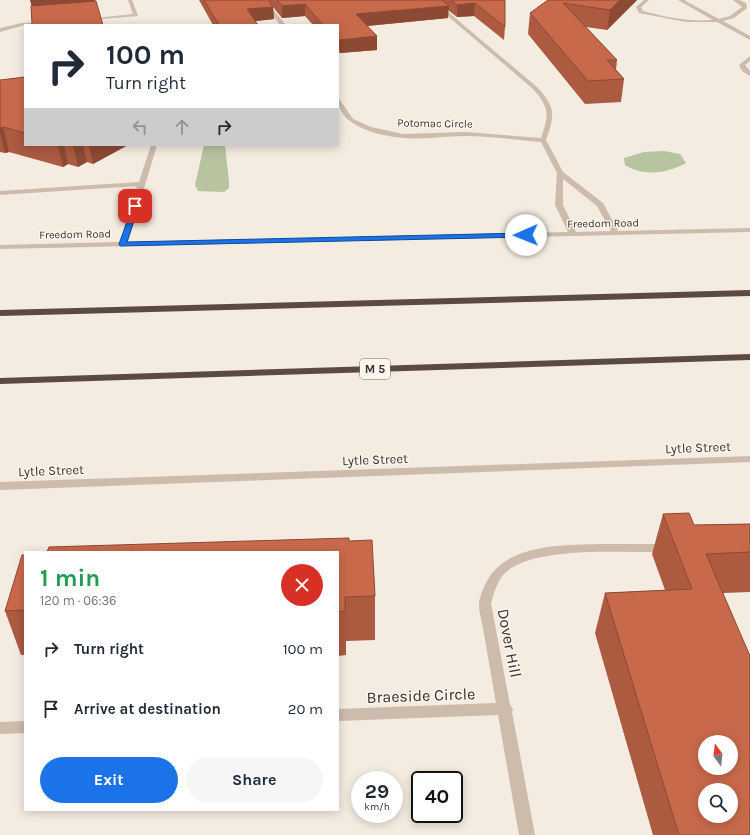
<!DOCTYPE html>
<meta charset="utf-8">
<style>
:root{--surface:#fff;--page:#f6f6f7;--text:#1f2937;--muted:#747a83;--accent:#1a73e8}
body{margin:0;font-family:Karla,sans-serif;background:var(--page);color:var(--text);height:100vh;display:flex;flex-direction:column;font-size:15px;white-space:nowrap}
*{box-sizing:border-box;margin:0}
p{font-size:13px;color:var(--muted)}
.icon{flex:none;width:22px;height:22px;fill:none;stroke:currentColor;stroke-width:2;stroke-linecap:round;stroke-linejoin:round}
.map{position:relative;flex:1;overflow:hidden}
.panel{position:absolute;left:24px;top:551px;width:315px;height:260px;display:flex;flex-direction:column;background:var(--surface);border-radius:0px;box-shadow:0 2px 10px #0003}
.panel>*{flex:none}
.banner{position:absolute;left:24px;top:24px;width:315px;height:122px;border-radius:0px;box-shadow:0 2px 10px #0003;background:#fff;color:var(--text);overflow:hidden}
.needle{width:26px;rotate:345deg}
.buttons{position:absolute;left:698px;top:735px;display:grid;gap:8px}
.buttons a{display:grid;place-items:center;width:40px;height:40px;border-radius:50%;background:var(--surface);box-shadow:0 2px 10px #0003;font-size:20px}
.speed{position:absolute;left:351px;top:771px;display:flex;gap:8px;font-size:20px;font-weight:700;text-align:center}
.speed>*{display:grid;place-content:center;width:52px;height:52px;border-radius:50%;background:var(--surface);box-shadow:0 2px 10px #0003;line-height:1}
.speed small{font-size:10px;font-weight:400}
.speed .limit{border:2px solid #111;border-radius:6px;background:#fff;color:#111}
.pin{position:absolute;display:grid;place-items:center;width:34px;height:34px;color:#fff;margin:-17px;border-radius:8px;box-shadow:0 2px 6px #0006}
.me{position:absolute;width:44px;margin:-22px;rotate:269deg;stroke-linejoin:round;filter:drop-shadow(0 0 3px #0008)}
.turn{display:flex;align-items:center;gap:14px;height:84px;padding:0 16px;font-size:18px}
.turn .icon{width:52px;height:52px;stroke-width:2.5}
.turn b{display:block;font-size:28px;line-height:34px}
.lanes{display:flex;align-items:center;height:38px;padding:0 16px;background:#0003;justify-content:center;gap:20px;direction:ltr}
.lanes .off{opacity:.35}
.round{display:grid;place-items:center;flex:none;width:42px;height:42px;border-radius:21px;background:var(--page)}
.overview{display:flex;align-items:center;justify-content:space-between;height:68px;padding:0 16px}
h1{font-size:24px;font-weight:700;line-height:30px;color:#1e9e55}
.action{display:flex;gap:8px;margin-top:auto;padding:8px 16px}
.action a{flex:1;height:46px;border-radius:24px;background:var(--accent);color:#fff;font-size:16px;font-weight:700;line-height:46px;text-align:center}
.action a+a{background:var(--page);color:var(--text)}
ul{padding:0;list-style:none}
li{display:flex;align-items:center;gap:12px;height:60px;padding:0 16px}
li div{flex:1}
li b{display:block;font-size:15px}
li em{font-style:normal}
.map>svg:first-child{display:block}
</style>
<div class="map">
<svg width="750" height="835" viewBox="0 0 750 835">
<rect width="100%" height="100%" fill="#f4ebe1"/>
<g fill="#b8c4a0">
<polygon points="204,145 225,145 229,182 229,188 224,192 198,191 195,185"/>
<path d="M664 151 680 154 686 163C668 173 644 177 625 165L624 158 644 152Z"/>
</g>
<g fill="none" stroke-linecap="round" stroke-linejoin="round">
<g fill="#cdbbac" fill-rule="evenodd">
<polygon points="128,0 132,0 138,16 89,20 87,19 133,14"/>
<polygon points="261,0 265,0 286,25 280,25"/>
<path d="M429 0H434L537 87C556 108 555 114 546 140L563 172 603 203 618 231 750 228V232L0 249V245L120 242 137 186 0 195V191L139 182 151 145H157L128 242 568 232 555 205 557 173 541 142C515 140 490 136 464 136 444 136 423 140 403 138 381 136 338 127 338 99L340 100 353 119 371 127 403 134 465 132 541 138C549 115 550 108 533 89ZM563 179 597 206 611 231 576 232 563 205Z"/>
<path d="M644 0H649L641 7 643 11C665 17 689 22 713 20L678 0H684L719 19 730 16 742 7 733 0H739L746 3 747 8 734 18 723 21 750 36V40L717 22H686L639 13 636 7Z"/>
<polygon points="45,22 47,24 25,25 0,32 0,28 22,23"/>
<polygon points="750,56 750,61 745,65 750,71 750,76 742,71 739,65"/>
<polygon points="750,456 750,462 0,490 0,482"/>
<path d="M606 544H666L670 545 672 548 670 551 666 552C625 553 543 546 510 569 498 577 495 590 491 603L510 705 513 709 512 712 535 835H519L498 715 338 721V709L496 703C492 680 488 657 484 634 483 625 479 614 479 604 479 599 482 592 484 587 502 542 566 545 606 544Z"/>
<polygon points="25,721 25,733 0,734 0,722"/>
</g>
<g fill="#5c4a42" fill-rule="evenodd">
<polygon points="750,290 750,296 0,316 0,310"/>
<polygon points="750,354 750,360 0,384 0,378"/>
</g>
</g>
<g fill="#ac5a40">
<polygon points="199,0 505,0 505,27 504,40 474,16 457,17 448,10 448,18 367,26 377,50 340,53 338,51 338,25 313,25 305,16 282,18 273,7 274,19 255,21 258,25 213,25"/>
<polygon points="548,0 637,0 607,30 586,27 617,60 616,70 624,79 621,102 585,104 528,34 530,13"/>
<polygon points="25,77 25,145 128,145 93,164 87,162 78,167 68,164 63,167 9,152 5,153 0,152 0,80"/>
<polygon points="663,514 694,525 750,524 750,592 723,593 750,835 653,835 595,633 605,593 665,590 652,554"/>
<polygon points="349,541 375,596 375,640 346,641 346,655 338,656 338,552"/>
<polygon points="25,555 25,655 21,655 5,611"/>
</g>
<g fill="#8c4a34">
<polygon points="30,0 95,0 98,15 35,20"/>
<polygon points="620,0 637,0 607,30 610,10"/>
<polygon points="475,3 474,16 457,17 457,5"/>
<polygon points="305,4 305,16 282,18 282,6"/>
<polygon points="449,6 448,18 356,27 356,14"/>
<polygon points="273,7 274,19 248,22 247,9"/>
<polygon points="377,36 377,50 340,53 339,40"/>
<polygon points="3,127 9,152 5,153 0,133 0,128"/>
<polygon points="58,145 64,145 68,164 63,167"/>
<polygon points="73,145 83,145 87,162 78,167"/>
<polygon points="89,145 128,145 93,164"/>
</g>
<g fill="#c8694b" stroke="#8c4a34" fill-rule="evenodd">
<polygon points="204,0 268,0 273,7 247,9 258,25 219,25"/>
<polygon points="277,0 442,0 449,6 356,14 377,36 339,40 338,38 338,25 323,25 305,4 282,6"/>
<polygon points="451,0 505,0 505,27 475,3 457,5"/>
<polygon points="548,0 620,0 610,10 563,3 617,60 607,60 624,79 588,81 530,13"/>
<polygon points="96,1 103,25 32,25 31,6"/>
<polygon points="25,77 25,133 3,127 0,128 0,80"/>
<path d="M689 513 694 525 750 524V552L706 554 750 656V835H679L605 593 692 589 663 514ZM705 742H731V768H705ZM705 790H731V816H705Z"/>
<polygon points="349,538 349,541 372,540 375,596 345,597 345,611 338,612 338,552 47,552 49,547"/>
<polygon points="22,555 25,555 25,610 5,611"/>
</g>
<polygon fill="#1a73e8" stroke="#114b97" points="133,205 139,206 127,242 526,233 530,235 526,237 120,246 119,244"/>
<g text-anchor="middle" stroke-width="3" stroke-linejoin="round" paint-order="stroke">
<g font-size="11" fill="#3b302b" stroke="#fbf5ee">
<text transform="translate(435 123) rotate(1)" y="4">Potomac Circle</text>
<text transform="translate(603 223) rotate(-1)" y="4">Freedom Road</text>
<text transform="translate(75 234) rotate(-1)" y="4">Freedom Road</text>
</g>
<rect fill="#fbf5ee" stroke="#756b66" stroke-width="1" x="360" y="359" width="30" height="20" rx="3"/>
<g font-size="12" font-weight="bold" fill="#3b302b">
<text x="375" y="373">M 5</text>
</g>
<g font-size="13" fill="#3b302b" stroke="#fbf5ee">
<text transform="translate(698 447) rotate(-2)" y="5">Lytle Street</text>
<text transform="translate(375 459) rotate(-2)" y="5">Lytle Street</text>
<text transform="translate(51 470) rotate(-2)" y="5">Lytle Street</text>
</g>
<g font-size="16" fill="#3b302b" stroke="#fbf5ee">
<text transform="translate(510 643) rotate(79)" y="6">Dover Hill</text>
<text transform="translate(421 695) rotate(-2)" y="6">Braeside Circle</text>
</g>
</g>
</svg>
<div class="buttons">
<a><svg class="needle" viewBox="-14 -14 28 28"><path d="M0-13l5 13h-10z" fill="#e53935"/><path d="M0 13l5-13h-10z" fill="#747a83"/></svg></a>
<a><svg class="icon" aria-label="search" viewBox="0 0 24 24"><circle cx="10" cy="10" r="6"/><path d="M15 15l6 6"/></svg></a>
</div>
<div class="speed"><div>29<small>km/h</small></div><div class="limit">40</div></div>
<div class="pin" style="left:135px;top:206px;background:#d93025"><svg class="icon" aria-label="arrive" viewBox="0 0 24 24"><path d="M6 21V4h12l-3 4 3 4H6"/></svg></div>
<svg class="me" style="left:526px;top:235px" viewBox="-20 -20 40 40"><circle r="19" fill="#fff"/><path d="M0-13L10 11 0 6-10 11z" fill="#1a73e8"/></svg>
<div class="banner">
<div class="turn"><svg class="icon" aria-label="right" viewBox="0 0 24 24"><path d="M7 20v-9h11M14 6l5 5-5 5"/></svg><div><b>100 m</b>Turn right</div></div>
<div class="lanes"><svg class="icon off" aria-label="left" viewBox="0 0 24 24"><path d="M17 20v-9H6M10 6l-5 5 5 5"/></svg><svg class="icon off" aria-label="ahead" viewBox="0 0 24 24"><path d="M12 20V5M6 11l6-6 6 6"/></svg><svg class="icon" aria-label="right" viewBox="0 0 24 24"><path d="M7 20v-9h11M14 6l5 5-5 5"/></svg></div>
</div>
<section class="panel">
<div class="overview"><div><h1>1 min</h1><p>120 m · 06:36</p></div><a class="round" style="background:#d93025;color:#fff"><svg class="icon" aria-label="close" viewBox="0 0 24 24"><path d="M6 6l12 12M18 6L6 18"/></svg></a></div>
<ul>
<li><svg class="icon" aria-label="right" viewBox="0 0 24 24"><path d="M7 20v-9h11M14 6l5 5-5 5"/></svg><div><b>Turn right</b></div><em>100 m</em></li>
<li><svg class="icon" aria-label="arrive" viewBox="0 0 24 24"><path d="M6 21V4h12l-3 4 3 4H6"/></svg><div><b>Arrive at destination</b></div><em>20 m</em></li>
</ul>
<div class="action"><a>Exit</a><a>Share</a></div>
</section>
</div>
